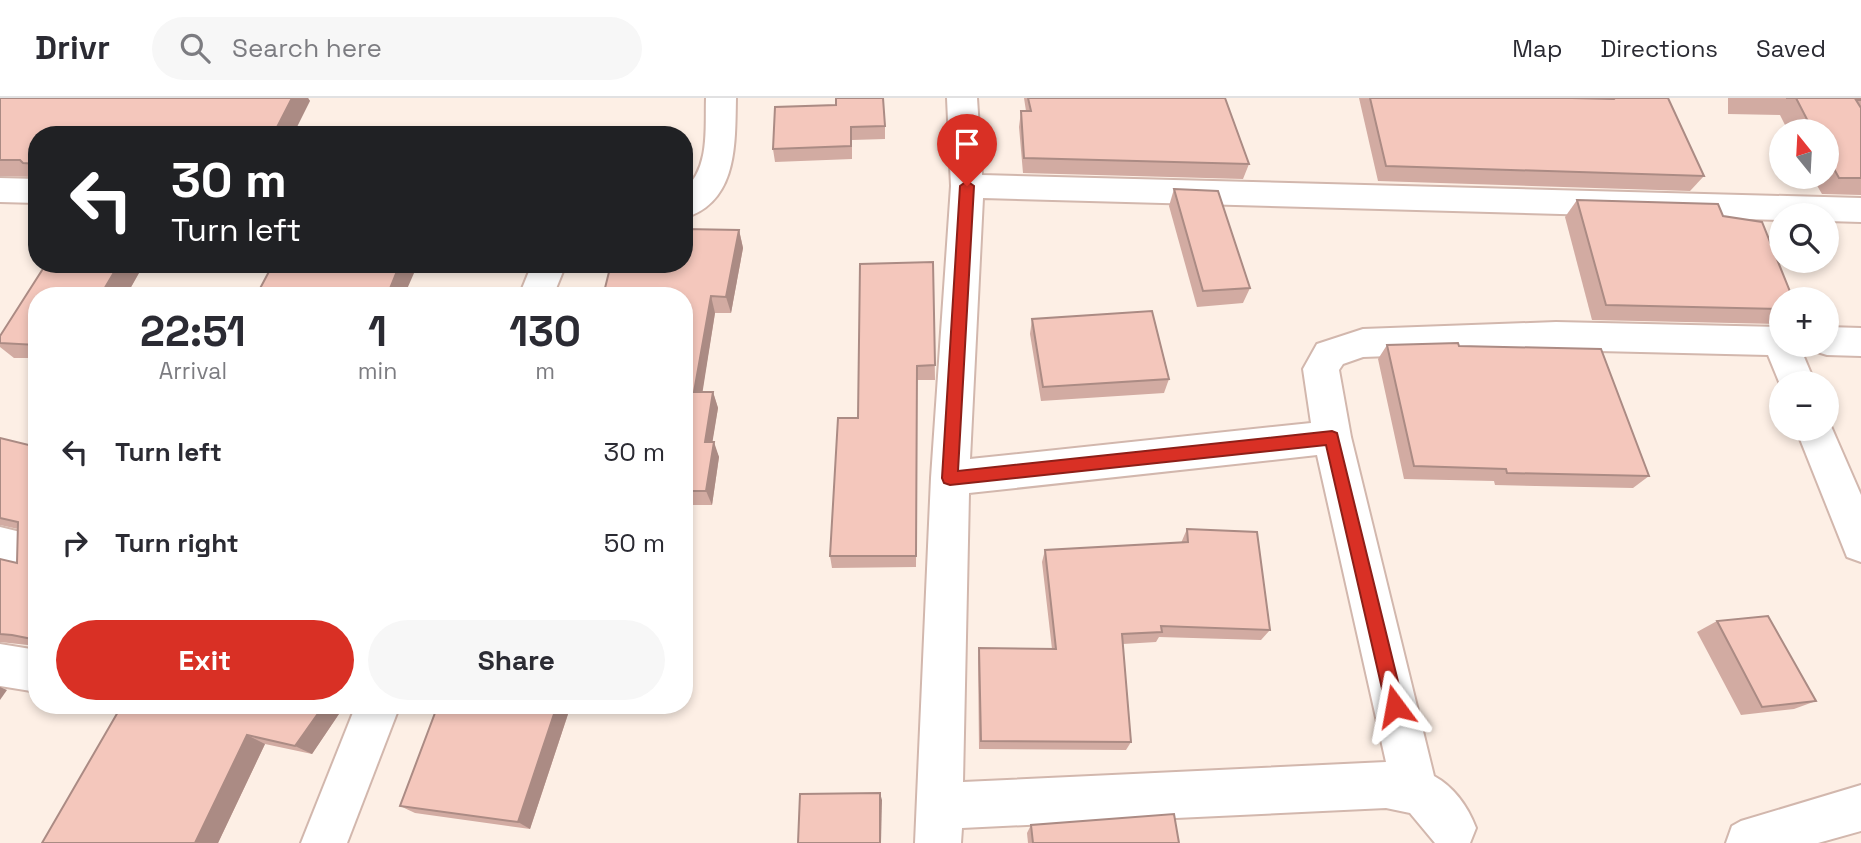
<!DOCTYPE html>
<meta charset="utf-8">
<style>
:root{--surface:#fff;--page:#f7f7f7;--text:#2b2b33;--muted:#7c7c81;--line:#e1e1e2;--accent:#d93025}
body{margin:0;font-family:"Space Grotesk",sans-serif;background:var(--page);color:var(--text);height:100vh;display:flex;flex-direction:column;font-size:26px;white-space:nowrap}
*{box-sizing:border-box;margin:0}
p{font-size:23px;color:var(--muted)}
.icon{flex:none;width:38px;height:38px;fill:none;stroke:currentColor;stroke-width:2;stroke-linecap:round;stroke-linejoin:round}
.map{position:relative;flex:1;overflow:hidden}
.side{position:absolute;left:28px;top:189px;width:665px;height:427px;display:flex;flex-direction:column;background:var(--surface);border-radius:28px;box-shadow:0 4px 10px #0003}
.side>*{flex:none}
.guide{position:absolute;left:28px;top:28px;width:665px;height:147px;border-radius:28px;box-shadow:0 4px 10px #0003;background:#202124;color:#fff;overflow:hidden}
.needle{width:46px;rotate:342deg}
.tools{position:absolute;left:1769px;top:21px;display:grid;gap:14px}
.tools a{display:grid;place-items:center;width:70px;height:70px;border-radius:50%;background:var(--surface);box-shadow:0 4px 10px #0003;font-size:35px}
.pin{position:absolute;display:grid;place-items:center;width:60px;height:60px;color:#fff;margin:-72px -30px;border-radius:50% 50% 50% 0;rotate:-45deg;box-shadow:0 0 7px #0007}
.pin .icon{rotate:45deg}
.me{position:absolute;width:77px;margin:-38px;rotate:347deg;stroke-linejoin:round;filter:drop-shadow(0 0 5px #0008)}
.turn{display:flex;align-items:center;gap:24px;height:147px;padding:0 28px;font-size:32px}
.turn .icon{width:91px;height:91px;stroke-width:2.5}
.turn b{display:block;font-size:49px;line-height:60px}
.eta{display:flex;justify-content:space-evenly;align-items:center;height:119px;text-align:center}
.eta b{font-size:42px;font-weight:600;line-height:49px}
.cta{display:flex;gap:14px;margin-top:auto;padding:14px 28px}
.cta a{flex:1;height:80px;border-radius:42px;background:var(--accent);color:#fff;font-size:28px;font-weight:600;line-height:80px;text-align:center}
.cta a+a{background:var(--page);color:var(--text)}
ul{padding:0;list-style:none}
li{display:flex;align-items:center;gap:21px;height:91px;padding:0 28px}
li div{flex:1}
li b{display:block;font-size:26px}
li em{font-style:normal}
header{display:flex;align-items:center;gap:42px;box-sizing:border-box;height:98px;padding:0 35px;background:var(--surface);border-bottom:2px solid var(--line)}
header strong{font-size:33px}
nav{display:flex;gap:38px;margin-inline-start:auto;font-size:24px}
.search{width:490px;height:63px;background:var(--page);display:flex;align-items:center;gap:18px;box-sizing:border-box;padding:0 24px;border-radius:38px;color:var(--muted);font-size:26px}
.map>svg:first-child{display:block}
</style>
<header>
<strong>Drivr</strong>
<div class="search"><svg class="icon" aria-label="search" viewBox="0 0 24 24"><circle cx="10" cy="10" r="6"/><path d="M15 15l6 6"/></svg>Search here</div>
<nav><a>Map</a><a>Directions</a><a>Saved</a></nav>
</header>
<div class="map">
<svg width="1861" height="745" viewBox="0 0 1861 745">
<rect width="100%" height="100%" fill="#fdefe5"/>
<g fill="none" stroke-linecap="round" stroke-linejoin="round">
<g stroke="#d2b7ad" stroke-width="4">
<g id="minor">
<path d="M706 0H736C735 46 738 104 684 120V92C710 70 705 31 706 0Z"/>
<path d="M947 0H977L982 77 1861 100V124L1827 123V117H1782V122L983 100 970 361 1311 325 1303 271 1317 246 1363 231 1556 224 1782 229V247H1799L1815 285H1782V291L1768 257 1556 252 1363 259 1343 266 1339 272 1351 339 1434 678C1454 689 1468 709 1476 730L1470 745H1435L1410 715 1386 710 962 730 961 745H915L931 380 951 88ZM1317 357 1386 664 963 684 969 395Z"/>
<polygon points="0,80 37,81 37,105 0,104"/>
<polygon points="532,166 566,166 553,198 519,198"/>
<polygon points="1827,229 1861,230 1861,258 1827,257 1814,253 1811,247 1827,247"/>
<polygon points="1827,319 1861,397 1861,464 1847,459 1796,331 1827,331"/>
<polygon points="0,429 37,438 37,474 0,465"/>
<polygon points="0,546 37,552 37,594 0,588"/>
<polygon points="356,607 400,607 347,745 301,745"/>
<polygon points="1861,687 1861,733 1818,745 1726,745 1732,728 1741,723"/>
</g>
</g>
<use href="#minor" fill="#fff" fill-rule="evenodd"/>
</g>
<g fill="#d2aba2">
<polygon points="0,0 308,0 310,3 37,37 37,79 0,78"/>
<polygon points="1024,0 1225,0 1249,66 1243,81 1023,75 1019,29 1021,13 1026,13"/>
<polygon points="1359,0 1668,0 1704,78 1690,93 1378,83"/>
<polygon points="1728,0 1861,0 1861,97 1822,96 1812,79 1827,79 1827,33 1788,33 1780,17 1728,16"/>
<polygon points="775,9 885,28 885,41 852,42 852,61 775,64 773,51"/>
<polygon points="1174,91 1250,190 1243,205 1197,209 1169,108"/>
<polygon points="1577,102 1723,118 1782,201 1782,225 1779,226 1592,222 1565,119"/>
<polygon points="739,132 743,150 731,215 715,215 702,294 713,294 718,310 712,344 719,359 712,407 684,407 684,198"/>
<polygon points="933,164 935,282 917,282 916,469 832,470 830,458 858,320"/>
<polygon points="46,166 144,166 126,198 37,198 37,260 14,260 0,249 0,238"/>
<polygon points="419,166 529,166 527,172"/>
<polygon points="1032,221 1169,281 1164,295 1041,303 1030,236"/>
<polygon points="1387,247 1459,248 1649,378 1633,390 1495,387 1494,383 1404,381 1378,261"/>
<polygon points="0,340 37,349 37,548 0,544 0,461 17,465 18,431 0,427"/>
<polygon points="1187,431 1270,532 1261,542 1159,539 1156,544 1123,546 1131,644 1126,652 979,651 978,560 979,550 1052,551 1042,464 1045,452 1181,445"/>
<polygon points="1717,523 1816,603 1794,611 1741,617 1697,534"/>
<polygon points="122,607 345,607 312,656 265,646 218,745 42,745"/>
<polygon points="438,607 571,607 530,731 415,715 400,708"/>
<polygon points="1031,727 1179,745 1028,745 1027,735"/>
</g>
<g fill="#ab8b84">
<polygon points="292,0 308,0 310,3 293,37 273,37"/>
<polygon points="739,132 743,150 731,215 726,199"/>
<polygon points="119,166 144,166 126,198 100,198"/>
<polygon points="400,166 418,166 404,198 387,198"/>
<polygon points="711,198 715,215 700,310 694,294"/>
<polygon points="713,294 718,310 710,359 705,344"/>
<polygon points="714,344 719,359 712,407 706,393"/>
<polygon points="0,589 7,592 0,602"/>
<polygon points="324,607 345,607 312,656 295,648"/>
<polygon points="557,607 571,607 530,731 518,724"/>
<polygon points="247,637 265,646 218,745 195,745"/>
<polygon points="880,695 882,702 881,745 880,745"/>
</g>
<g fill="#f4c7bc" stroke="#ab8b84" stroke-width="2">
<polygon points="0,0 292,0 273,37 37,37 37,66 23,65 20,62 0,62"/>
<polygon points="836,0 883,0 885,28 851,29 851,48 773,51 775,9 836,7"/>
<polygon points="1028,0 1225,0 1249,66 1024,60 1021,13 1031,13"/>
<polygon points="1370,0 1572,0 1613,1 1612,0 1668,0 1704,78 1386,68"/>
<polygon points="1786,0 1861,0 1861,2 1856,2 1861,10 1861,80 1839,80 1827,58 1827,33 1813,33 1796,0"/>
<polygon points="1174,91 1218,93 1250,190 1203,193"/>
<polygon points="1577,102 1718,106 1723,118 1762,124 1793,201 1782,201 1782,211 1606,207"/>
<polygon points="684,131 739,132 726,199 711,198 694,294 713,294 705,344 714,344 706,393 684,393 684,198 603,198 611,166 684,166"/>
<polygon points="933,164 935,267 917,268 916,458 830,458 838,320 858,320 860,166"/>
<polygon points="46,166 119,166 100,198 37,198 37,247 0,245 0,238"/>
<polygon points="273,166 400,166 387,198 256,198"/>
<polygon points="1152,213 1169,281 1043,289 1032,221"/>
<polygon points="1458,245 1459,248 1601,251 1649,378 1507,375 1506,371 1414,368 1387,247"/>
<polygon points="0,340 37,349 37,542 12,537 0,536 0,461 17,465 18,424 0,420"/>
<polygon points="1187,431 1257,434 1270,532 1161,528 1162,534 1122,536 1131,644 981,643 979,550 1056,551 1045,452 1188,444"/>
<polygon points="1768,518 1816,603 1762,609 1717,523"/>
<polygon points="122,607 324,607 295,648 247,637 195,745 42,745"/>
<polygon points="438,607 557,607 518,724 400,708"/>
<polygon points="880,695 880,745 798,745 800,696"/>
<polygon points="1174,716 1179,745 1033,745 1031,727"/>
</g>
<polygon fill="#d93025" stroke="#8d1f18" stroke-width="2" points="967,83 974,88 958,373 1332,333 1337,335 1404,608 1401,615 1395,617 1389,615 1386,608 1326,347 950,387 944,385 942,380 960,88"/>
</svg>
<div class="tools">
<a><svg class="needle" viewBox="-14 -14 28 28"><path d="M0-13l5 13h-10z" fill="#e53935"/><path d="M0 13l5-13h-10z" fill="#7c7c81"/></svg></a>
<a><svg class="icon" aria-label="search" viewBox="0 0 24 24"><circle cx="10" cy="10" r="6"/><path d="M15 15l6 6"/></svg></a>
<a>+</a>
<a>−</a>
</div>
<div class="pin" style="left:967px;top:88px;background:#d93025"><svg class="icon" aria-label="arrive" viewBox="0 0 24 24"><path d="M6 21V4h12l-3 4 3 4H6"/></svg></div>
<svg class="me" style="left:1395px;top:608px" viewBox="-20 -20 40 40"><path d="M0-17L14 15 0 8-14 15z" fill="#d93025" stroke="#fff" stroke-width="4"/></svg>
<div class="guide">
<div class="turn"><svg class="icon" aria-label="left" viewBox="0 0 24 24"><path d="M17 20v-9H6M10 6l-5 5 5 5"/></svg><div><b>30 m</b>Turn left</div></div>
</div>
<section class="side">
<div class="eta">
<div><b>22:51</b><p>Arrival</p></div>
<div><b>1</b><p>min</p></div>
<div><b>130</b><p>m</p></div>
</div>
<ul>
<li><svg class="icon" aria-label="left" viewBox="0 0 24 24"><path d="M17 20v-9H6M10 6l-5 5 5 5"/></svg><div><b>Turn left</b></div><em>30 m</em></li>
<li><svg class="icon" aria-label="right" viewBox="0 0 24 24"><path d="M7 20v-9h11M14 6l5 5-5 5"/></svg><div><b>Turn right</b></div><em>50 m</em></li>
</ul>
<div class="cta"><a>Exit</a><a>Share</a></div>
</section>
</div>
